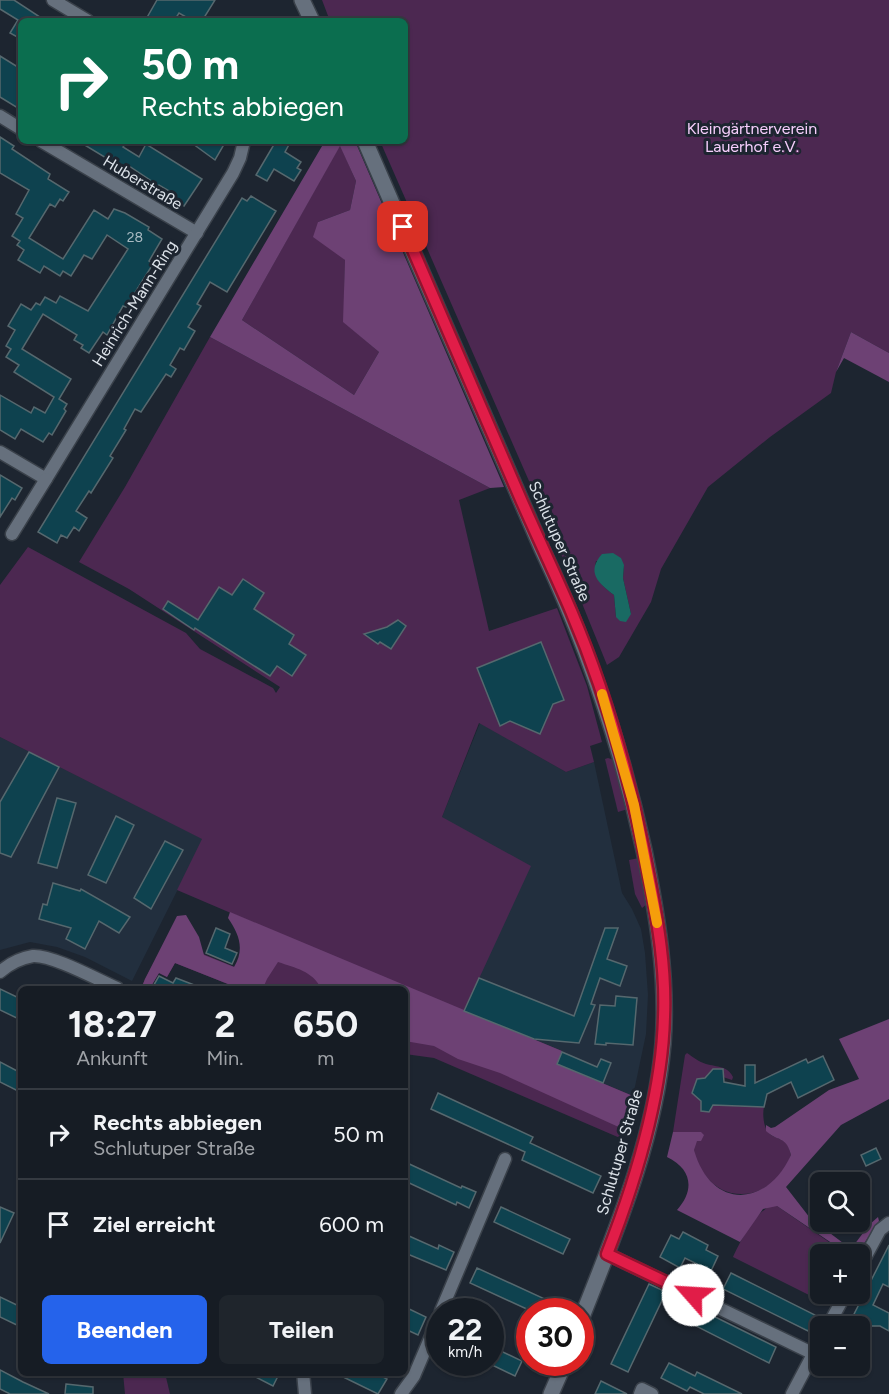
<!DOCTYPE html>
<html lang="de">
<meta charset="utf-8">
<style>
:root{--surface:#161c24;--page:#1f252c;--text:#f1f3f6;--muted:#9ea1a6;--line:#353a41;--accent:#2563eb}
body{margin:0;font-family:Figtree,sans-serif;background:var(--page);color:var(--text);height:100vh;display:flex;flex-direction:column;font-size:22px;white-space:nowrap}
*{box-sizing:border-box;margin:0}
p{font-size:20px;color:var(--muted)}
.icon{flex:none;width:33px;height:33px;fill:none;stroke:currentColor;stroke-width:2;stroke-linecap:round;stroke-linejoin:round}
.map{position:relative;flex:1;overflow:hidden}
.panel{position:absolute;left:18px;top:986px;width:390px;height:390px;display:flex;flex-direction:column;background:var(--surface);border-radius:9px;box-shadow:0 2px 4px #0004,0 0 0 2px var(--line)}
.panel>*{flex:none}
.guide{position:absolute;left:18px;top:18px;width:390px;height:126px;border-radius:9px;box-shadow:0 2px 4px #0004,0 0 0 2px var(--line);background:#0b6e4f;color:#fff;overflow:hidden}
.tools{position:absolute;left:810px;top:1172px;display:grid;gap:12px}
.tools a{display:grid;place-items:center;width:60px;height:60px;border-radius:9px;background:var(--surface);box-shadow:0 2px 4px #0004,0 0 0 2px var(--line);font-size:30px}
.speed{position:absolute;left:426px;top:1298px;display:flex;gap:12px;font-size:30px;font-weight:700;text-align:center}
.speed>*{display:grid;place-content:center;width:78px;height:78px;border-radius:50%;background:var(--surface);box-shadow:0 2px 4px #0004,0 0 0 2px var(--line);line-height:1}
.speed small{font-size:15px;font-weight:400}
.speed .limit{border:9px solid #d22;background:#fff;color:#111}
.pin{position:absolute;display:grid;place-items:center;width:51px;height:51px;color:#fff;margin:-26px;border-radius:12px;box-shadow:0 3px 9px #0006}
.me{position:absolute;width:66px;margin:-33px;rotate:296deg;stroke-linejoin:round;filter:drop-shadow(0 0 4px #0008)}
.turn{display:flex;align-items:center;gap:21px;height:126px;padding:0 24px;font-size:27px}
.turn .icon{width:78px;height:78px;stroke-width:2.5}
.turn b{display:block;font-size:42px;line-height:51px}
.eta{display:flex;justify-content:space-evenly;align-items:center;height:102px;text-align:center}
.eta b{font-size:36px;font-weight:700;line-height:42px}
.button{display:flex;gap:12px;margin-top:auto;padding:12px 24px}
.button a{flex:1;height:69px;border-radius:9px;background:var(--accent);color:#fff;font-size:24px;font-weight:700;line-height:69px;text-align:center}
.button a+a{background:var(--page);color:var(--text)}
ul{padding:0;list-style:none}
li{display:flex;align-items:center;gap:18px;height:90px;padding:0 24px;border-top:2px solid var(--line)}
li div{flex:1}
li b{display:block;font-size:22px}
li em{font-style:normal}
.map>svg:first-child{display:block}
</style>
<div class="map">
<svg width="889" height="1394" viewBox="0 0 889 1394">
<rect width="100%" height="100%" fill="#1d2530"/>
<g fill="#222f3e">
<polygon points="480,723 566,772 594,762 622,893 632,909 641,929 645,953 648,995 646,1034 633,1096 557,1064 562,1051 464,1011 479,978 442,817"/>
<polygon points="0,737 203,839 132,981 85,957 57,947 30,942 0,950"/>
</g>
<g fill="#4c2851" fill-rule="evenodd">
<path d="M322 0H889V353L851 332 836 372 831 393 770 437 708 487 661 569 651 602 619 657 607 665 575 586 380 141H405V21H330ZM596 561 624 565 623 578 631 614 616 617 614 595C601 585 592 577 596 561Z"/>
<polygon points="340,145 356,181 350,210 318,222 345,260 344,322 379,352 354,395 242,320"/>
<polygon points="210,337 490,488 459,500 489,631 557,608 587,686 602,742 590,746 594,762 566,772 479,723 442,817 531,866 464,1011 562,1051 557,1064 633,1096 620,1138 434,1058 405,1054 405,988 238,988 175,963 167,977 159,973 150,988 144,988 143,984 145,979 167,939 247,972 266,928 177,890 202,839 0,737 0,585 28,547 186,633 200,649 273,688 276,693 280,687 129,589 79,562 125,487"/>
<polygon points="608,758 614,760 628,809 618,812 605,759"/>
<polygon points="639,858 647,904 642,908 635,894 629,860"/>
<path d="M687 1053C693 1057 699 1062 706 1064 717 1067 728 1066 733 1077L732 1080 723 1077 721 1070C714 1068 708 1071 706 1079H697L693 1093 701 1101V1111H709L711 1105 764 1107C762 1115 764 1131 771 1135 783 1142 787 1138 791 1155 789 1160 787 1167 783 1171 763 1199 726 1203 705 1175 700 1169 694 1158 694 1150 694 1144 698 1137 701 1132H673L685 1055Z"/>
<path d="M771 1206H777L839 1249V1254H820V1272L817 1279 820 1281V1293H835L829 1305 733 1257C740 1242 755 1212 771 1206Z"/>
<polygon points="123,1373 165,1373 170,1394 125,1394"/>
</g>
<g fill="#6d4174" fill-rule="evenodd">
<path d="M325 141H355L504 487 490 488 210 337ZM340 146 356 181 350 210 318 222 313 237 345 260 343 322 379 352 354 395 242 320Z"/>
<polygon points="851,332 889,353 889,382 844,358 836,372"/>
<path d="M230 912 562 1051 557 1064 633 1096 623 1129 500 1073 458 1059 434 1046 405 1041V988H321C312 971 296 968 278 962L267 979 263 988H238L175 963 167 977 159 973 150 988H144L143 984 145 979 177 916 186 915 199 937 204 955 234 967C245 949 239 934 228 918Z"/>
<path d="M889 1019V1099L841 1125 786 1187 810 1218 851 1249 869 1225 878 1217 879 1221 857 1254H839V1248L777 1206 763 1209 740 1242 677 1210C695 1190 692 1169 667 1157L673 1132H701L704 1135 701 1141H697L694 1150C711 1210 767 1208 791 1155 786 1135 777 1142 766 1131V1125L771 1128 775 1127 829 1090 859 1079 839 1039Z"/>
</g>
<path fill="#196a63" d="M613 553 621 558 624 565 623 578 631 614 626 622 620 621 616 617 614 595C598 583 586 572 602 554Z"/>
<g fill="#0e424f" stroke="#56686e" stroke-width="1.5">
<polygon points="0,0 14,0 46,21 21,21 21,39 10,33 18,20 0,9"/>
<polygon points="157,0 215,0 202,21 193,21 179,13 174,21 145,21"/>
<polygon points="0,56 21,69 21,110 0,97"/>
<polygon points="0,137 14,146 12,149 50,174 48,179 69,192 63,201 60,199 55,207 50,204 29,238 63,259 94,210 108,219 114,209 125,213 149,227 148,230 162,239 149,261 153,264 126,307 123,306 107,335 103,332 89,353 81,348 83,345 74,340 77,335 43,314 22,349 71,379 59,399 67,404 64,409 66,411 52,435 49,433 43,442 21,429 15,439 0,430 0,395 31,413 34,407 45,413 54,397 14,372 19,365 6,357 11,349 6,346 15,330 8,326 21,304 31,310 36,303 40,305 45,297 56,303 60,296 88,311 128,249 107,235 92,259 84,255 71,276 63,271 60,276 44,266 40,273 18,260 24,250 17,245 20,241 12,236 23,218 16,214 29,190 0,173"/>
<polygon points="78,141 127,141 123,147 139,157 146,144 202,179 184,206 173,200 176,195 159,185 158,187 149,182 150,180 129,166 126,170"/>
<polygon points="189,141 226,141 215,160"/>
<polygon points="276,141 291,141 285,152 301,162 297,168 301,170 294,181 274,169 267,181 256,175"/>
<polygon points="251,196 276,211 227,292 210,282 197,304 201,306 188,327 195,331 184,350 180,348 170,365 176,369 171,377 166,374 141,412 135,409 124,429 126,430 110,456 113,458 91,493 89,491 76,511 87,518 79,531 74,527 67,538 61,535 57,543 38,532 242,198 247,201"/>
<polygon points="0,475 22,488 15,500 12,498 0,517"/>
<polygon points="243,579 264,593 254,609 294,635 289,644 306,655 292,676 277,666 270,676 195,628 194,630 163,609 168,601 198,620 219,587 232,595"/>
<polygon points="398,620 406,626 391,649 380,642 378,644 364,634 387,627"/>
<polygon points="541,642 564,700 553,704 540,734 510,721 500,726 477,668"/>
<polygon points="29,752 59,767 11,857 0,853 0,802"/>
<polygon points="57,798 76,803 57,868 38,863"/>
<polygon points="116,816 134,825 106,883 88,875"/>
<polygon points="165,841 183,850 151,909 134,898"/>
<polygon points="53,883 80,891 81,889 130,917 119,933 99,921 85,949 66,939 71,928 39,919 43,904 47,905"/>
<polygon points="216,928 230,934 225,948 237,953 232,964 206,953"/>
<polygon points="605,928 618,928 607,959 627,966 620,986 600,978 591,1004 595,1005 579,1043 534,1039 464,1011 479,978 574,1016"/>
<polygon points="159,976 173,983 176,978 202,988 152,988"/>
<polygon points="0,989 21,999 21,1020 0,1010"/>
<polygon points="616,996 637,998 633,1045 606,1043 606,1045 595,1044 600,1005 615,1006"/>
<polygon points="562,1052 597,1067 601,1059 611,1063 603,1083 557,1064"/>
<polygon points="823,1056 834,1080 798,1098 791,1082 767,1094 764,1107 713,1105 709,1112 701,1111 701,1101 692,1093 697,1079 705,1078 713,1069 723,1069 724,1082 745,1086 745,1065 755,1065 755,1083 806,1059 808,1063"/>
<polygon points="0,1062 21,1073 21,1085 18,1091 0,1082"/>
<polygon points="438,1093 533,1137 530,1143 601,1176 593,1193 522,1160 525,1152 431,1109"/>
<polygon points="876,1148 881,1159 866,1166 861,1155"/>
<polygon points="405,1162 461,1188 462,1186 476,1192 469,1208 457,1202 456,1205 405,1181"/>
<polygon points="0,1207 14,1213 0,1243"/>
<polygon points="501,1207 570,1239 563,1254 494,1222"/>
<polygon points="683,1232 708,1245 706,1250 718,1256 711,1271 685,1258 680,1268 660,1257 671,1235 679,1239"/>
<polygon points="409,1236 438,1249 439,1245 454,1252 446,1270 405,1253 405,1245"/>
<polygon points="889,1245 889,1287 883,1284 873,1305 889,1313 889,1331 880,1326 848,1326"/>
<polygon points="477,1268 547,1300 542,1311 531,1311 470,1283"/>
<polygon points="731,1273 815,1315 808,1331 723,1289"/>
<polygon points="649,1284 666,1292 628,1372 611,1364"/>
<polygon points="0,1297 21,1307 21,1327 0,1317"/>
<polygon points="405,1307 426,1317 418,1335 405,1329"/>
<polygon points="697,1308 776,1347 769,1363 690,1323"/>
<polygon points="490,1346 522,1361 515,1376 490,1364"/>
<polygon points="669,1363 695,1376 697,1372 742,1394 704,1394 690,1387 687,1391 661,1378"/>
<polygon points="0,1370 23,1382 49,1394 10,1394 0,1389"/>
<polygon points="246,1372 280,1372 273,1386"/>
<polygon points="333,1372 373,1372 387,1379 378,1394"/>
<polygon points="601,1381 627,1394 595,1394"/>
<polygon points="66,1384 93,1387 93,1394 65,1394"/>
</g>
<g fill="none" stroke-linecap="round" stroke-linejoin="round">
<g stroke="#3a414a" stroke-width="15">
<g id="minor">
<polyline points="53,0 88,21"/>
<polyline points="0,116 21,129"/>
<polyline points="41,141 197,233"/>
<polyline points="0,452 46,479 233,173 240,158 244,141"/>
<polyline points="12,534 46,479"/>
<path d="M0 972C9 964 21 958 33 956 53 955 98 980 117 988"/>
<polyline points="607,1254 814,1354"/>
<polyline points="860,1267 880,1230 889,1223"/>
<polyline points="441,1311 505,1159"/>
<polyline points="828,1326 846,1293"/>
<polyline points="303,1372 305,1394"/>
<polyline points="401,1394 414,1376 440,1315"/>
<polyline points="640,1394 642,1389 652,1394"/>
<polyline points="792,1394 820,1341"/>
</g>
</g>
<g stroke="#3a414a" stroke-width="18">
<g id="secondary">
<polyline points="302,0 312,21"/>
<path d="M365 141 542 549C588 646 621 746 644 850 657 914 668 978 663 1044 655 1140 615 1233 580 1322"/>
<polyline points="551,1394 565,1362"/>
</g>
</g>
<use href="#minor" stroke="#66707d" stroke-width="12"/>
<use href="#secondary" stroke="#66707d" stroke-width="15"/>
</g>
<g fill="none" stroke-linecap="round" stroke-linejoin="round">
<g stroke="#92132f" stroke-width="15">
<path id="route" d="M403 227C443 318 482 410 522 502 538 538 555 574 571 611 607 695 632 786 649 877 658 923 666 969 664 1017 662 1096 636 1180 607 1254L693 1295"/>
</g>
<use href="#route" stroke="#e11d48" stroke-width="10"/>
<polyline stroke="#f59e0b" stroke-width="10" points="602,694 634,805 657,923"/>
</g>
<g text-anchor="middle" stroke-width="6" stroke-linejoin="round" paint-order="stroke">
<g font-size="14" fill="#a8bac2">
<text x="135" y="242">28</text>
</g>
<g font-size="16" fill="#f7cffd" stroke="#1d2530">
<text x="752" y="134">Kleingärtnerverein<tspan x="752" dy="18">Lauerhof e.V.</tspan></text>
</g>
<g font-size="16" fill="#dce2e9" stroke="#1d2530">
<text transform="translate(143 182) rotate(31)" y="6">Huberstraße</text>
<text transform="translate(134 303) rotate(-58)" y="6">Heinrich-Mann-Ring</text>
<text transform="translate(560 541) rotate(66)" y="6">Schlutuper Straße</text>
<text transform="translate(619 1152) rotate(-74)" y="6">Schlutuper Straße</text>
</g>
</g>
</svg>
<div class="tools">
<a><svg class="icon" aria-label="search" viewBox="0 0 24 24"><circle cx="10" cy="10" r="6"/><path d="M15 15l6 6"/></svg></a>
<a>+</a>
<a>−</a>
</div>
<div class="speed"><div>22<small>km/h</small></div><div class="limit">30</div></div>
<div class="pin" style="left:403px;top:227px;background:#d93025"><svg class="icon" aria-label="arrive" viewBox="0 0 24 24"><path d="M6 21V4h12l-3 4 3 4H6"/></svg></div>
<svg class="me" style="left:693px;top:1295px" viewBox="-20 -20 40 40"><circle r="19" fill="#fff"/><path d="M0-13L10 11 0 6-10 11z" fill="#e11d48"/></svg>
<div class="guide">
<div class="turn"><svg class="icon" aria-label="right" viewBox="0 0 24 24"><path d="M7 20v-9h11M14 6l5 5-5 5"/></svg><div><b>50 m</b>Rechts abbiegen</div></div>
</div>
<section class="panel">
<div class="eta">
<div><b>18:27</b><p>Ankunft</p></div>
<div><b>2</b><p>Min.</p></div>
<div><b>650</b><p>m</p></div>
</div>
<ul>
<li><svg class="icon" aria-label="right" viewBox="0 0 24 24"><path d="M7 20v-9h11M14 6l5 5-5 5"/></svg><div><b>Rechts abbiegen</b><p>Schlutuper Straße</p></div><em>50 m</em></li>
<li><svg class="icon" aria-label="arrive" viewBox="0 0 24 24"><path d="M6 21V4h12l-3 4 3 4H6"/></svg><div><b>Ziel erreicht</b></div><em>600 m</em></li>
</ul>
<div class="button"><a>Beenden</a><a>Teilen</a></div>
</section>
</div>
